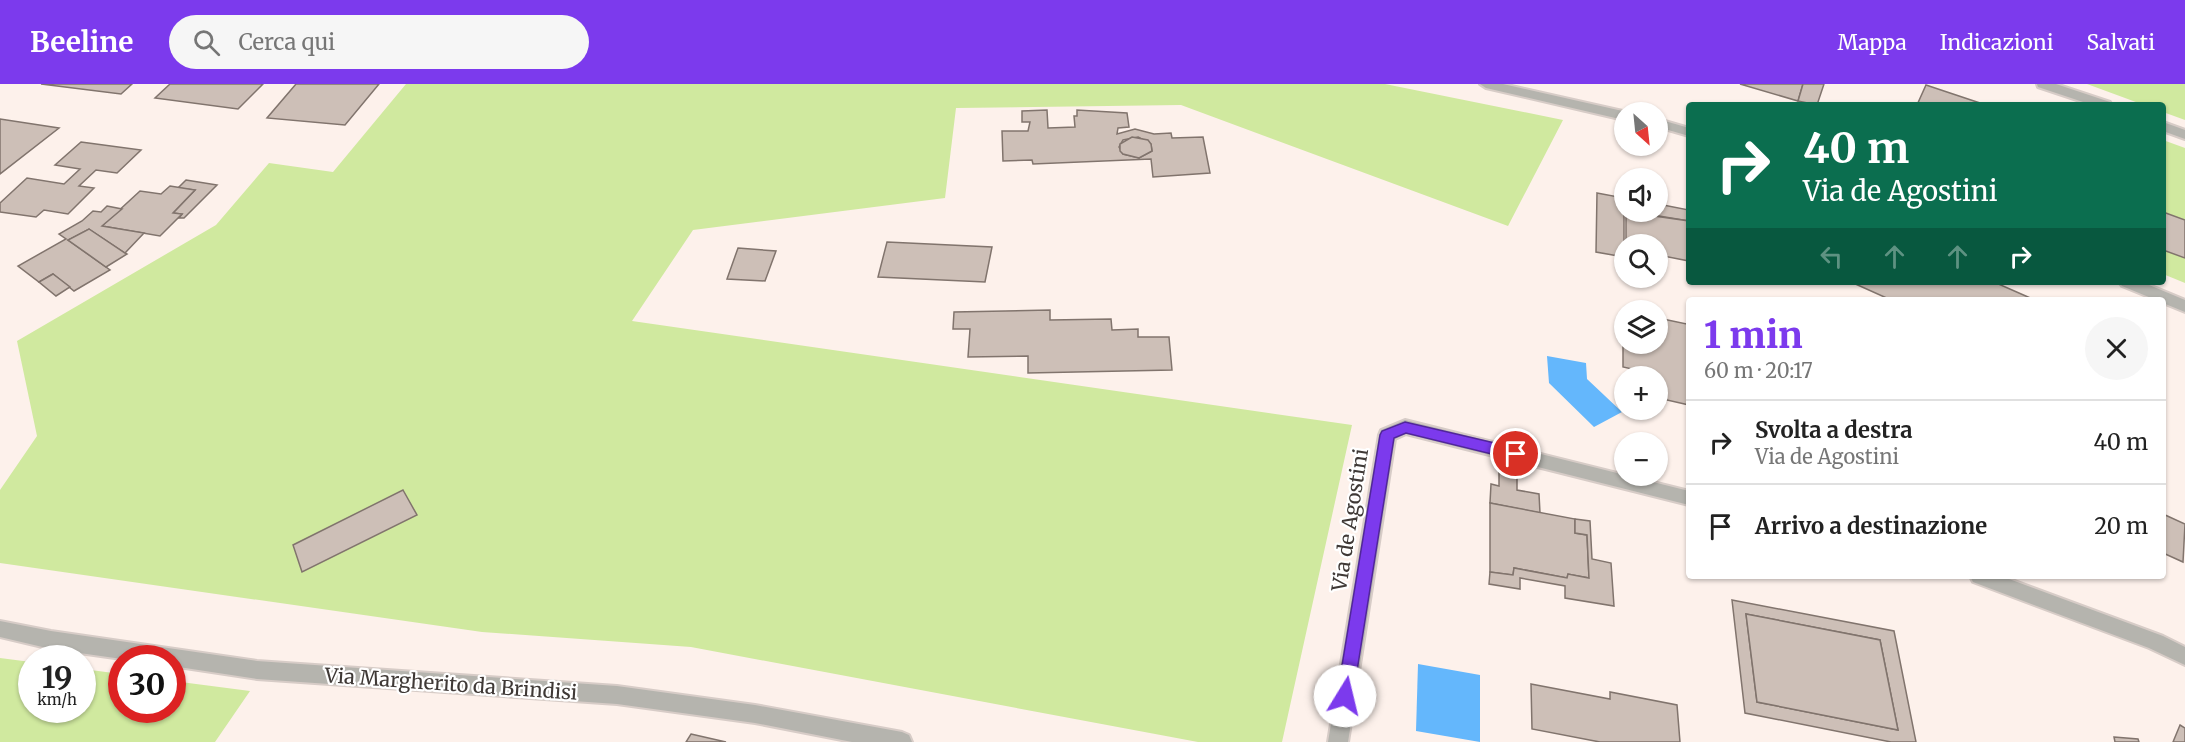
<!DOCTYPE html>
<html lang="it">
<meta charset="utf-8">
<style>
:root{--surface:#fff;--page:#f6f6f6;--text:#222;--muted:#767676;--line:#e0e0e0;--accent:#7c3aed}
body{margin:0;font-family:Merriweather,serif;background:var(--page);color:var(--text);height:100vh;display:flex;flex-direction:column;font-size:22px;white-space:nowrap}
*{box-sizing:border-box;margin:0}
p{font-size:20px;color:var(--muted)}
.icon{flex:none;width:33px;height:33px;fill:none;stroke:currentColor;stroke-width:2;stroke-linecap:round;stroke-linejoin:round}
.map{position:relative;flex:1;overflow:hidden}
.drawer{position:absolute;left:1686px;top:213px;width:480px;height:282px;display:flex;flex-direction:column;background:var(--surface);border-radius:6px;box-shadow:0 2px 4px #0004}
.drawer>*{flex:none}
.banner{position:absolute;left:1686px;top:18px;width:480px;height:183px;border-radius:6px;box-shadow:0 2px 4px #0004;background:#0b6e4f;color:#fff;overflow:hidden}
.needle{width:39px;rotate:153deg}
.fabs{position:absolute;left:1614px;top:18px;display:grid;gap:12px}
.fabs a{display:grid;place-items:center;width:54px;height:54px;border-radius:50%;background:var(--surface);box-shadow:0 2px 4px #0004;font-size:30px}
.speed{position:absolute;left:18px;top:561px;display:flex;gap:12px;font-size:30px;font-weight:700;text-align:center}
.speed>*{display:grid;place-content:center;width:78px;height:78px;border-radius:50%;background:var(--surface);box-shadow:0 2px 4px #0004;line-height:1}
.speed small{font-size:15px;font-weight:400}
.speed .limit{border:9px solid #d22;background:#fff;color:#111}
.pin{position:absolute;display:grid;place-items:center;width:51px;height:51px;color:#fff;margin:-26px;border:3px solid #fff;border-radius:50%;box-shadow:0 2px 6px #0007}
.me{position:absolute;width:66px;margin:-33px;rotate:9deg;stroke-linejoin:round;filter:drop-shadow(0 0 4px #0008)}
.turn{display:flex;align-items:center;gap:21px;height:126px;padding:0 18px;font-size:27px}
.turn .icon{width:78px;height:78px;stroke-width:2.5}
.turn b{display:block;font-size:42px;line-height:51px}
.lanes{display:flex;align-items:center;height:57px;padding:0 18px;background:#0003;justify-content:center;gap:30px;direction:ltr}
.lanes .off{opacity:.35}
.round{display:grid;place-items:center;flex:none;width:63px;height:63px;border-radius:32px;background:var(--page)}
.summary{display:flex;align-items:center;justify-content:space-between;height:102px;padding:0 18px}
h1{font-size:36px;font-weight:800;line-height:45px;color:var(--accent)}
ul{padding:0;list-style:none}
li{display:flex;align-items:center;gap:18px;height:84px;padding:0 18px;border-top:2px solid var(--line)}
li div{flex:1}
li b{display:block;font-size:22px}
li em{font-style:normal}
header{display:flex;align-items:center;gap:36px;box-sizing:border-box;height:84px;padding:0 30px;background:var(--accent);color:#fff}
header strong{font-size:28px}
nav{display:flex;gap:33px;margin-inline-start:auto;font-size:21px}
.search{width:420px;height:54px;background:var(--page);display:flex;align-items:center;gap:15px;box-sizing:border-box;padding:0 21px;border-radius:33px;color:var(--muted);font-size:22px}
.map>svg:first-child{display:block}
</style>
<header>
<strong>Beeline</strong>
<div class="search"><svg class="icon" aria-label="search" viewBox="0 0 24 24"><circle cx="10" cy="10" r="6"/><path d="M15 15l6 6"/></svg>Cerca qui</div>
<nav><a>Mappa</a><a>Indicazioni</a><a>Salvati</a></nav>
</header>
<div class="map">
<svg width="2185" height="658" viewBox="0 0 2185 658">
<rect width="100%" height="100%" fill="#fdf1eb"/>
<g fill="#d0e99f">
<polygon points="406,0 1385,0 1563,36 1508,142 1181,21 956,24 945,114 693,146 632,237 1352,341 1282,658 1198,658 691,563 482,548 0,479 0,406 37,352 17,257 216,141 269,79 333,88"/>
<polygon points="2087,0 2185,0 2185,36 2163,28 2163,21 2144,21"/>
<polygon points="2163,56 2185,64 2185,199 2163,190"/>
<polygon points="0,574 31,578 32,626 82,626 83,585 121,590 122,626 172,626 173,597 250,607 215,658 0,658"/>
</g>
<g fill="#64b7fc">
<polygon points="1547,272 1586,279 1587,295 1622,328 1594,343 1549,299"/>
<polygon points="1418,580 1480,591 1480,658 1416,647"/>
</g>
<g fill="#cdbfb7" stroke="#81746d" stroke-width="1.5" fill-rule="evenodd">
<polygon points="41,0 132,0 121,10"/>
<polygon points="170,0 263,0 238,25 155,14"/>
<polygon points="296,0 379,0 345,41 267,34"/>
<polygon points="1740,0 1803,0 1798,17"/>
<polygon points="1803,0 1824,0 1817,21 1798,17"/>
<polygon points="1926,1 1986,21 1917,21"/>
<path d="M1047 26 1048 44 1075 43 1074 32H1077V26L1127 29 1129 43 1118 44 1117 50 1135 45 1154 50 1171 49 1172 54 1203 53 1210 89 1153 93 1151 75 1033 80 1032 76 1003 77 1002 47H1028L1030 38H1022V27ZM1138 53 1151 60 1152 67 1139 74 1123 70 1119 63 1123 56Z"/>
<polygon points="0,35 59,44 0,90"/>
<polygon points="1132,53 1148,56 1151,60 1152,67 1139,74 1123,70 1120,67 1120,60"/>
<polygon points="81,58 141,66 117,89 96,86 79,102 94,104 68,130 44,126 36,133 0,128 0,119 27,94 64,100 80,85 55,81"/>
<polygon points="186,96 217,101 184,134 179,134 182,130 173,129 195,106 178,104"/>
<polygon points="170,102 195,106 173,129 182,130 160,152 102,142 140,107 161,110"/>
<polygon points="1597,109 1624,114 1624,173 1596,168"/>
<polygon points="1658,120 1689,126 1689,137 1635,128 1658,128"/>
<polygon points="107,122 122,125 102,142 144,149 125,169 89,145 68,156 110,186 74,207 53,190 39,198 18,182 66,155 59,150 82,137 93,127 101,128"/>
<polygon points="1626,128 1689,137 1689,177 1658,171 1658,160 1626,160"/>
<polygon points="2163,128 2185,136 2185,174 2163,166"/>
<polygon points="89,145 125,169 127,170 106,183 68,156"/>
<polygon points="887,158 992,163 985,198 878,193"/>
<polygon points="738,164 776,167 765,197 727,195"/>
<polygon points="53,190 70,203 56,212 39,198"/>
<polygon points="1851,198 1994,198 2035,216 1891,216"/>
<polygon points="1050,226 1050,236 1111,235 1112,246 1138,245 1138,253 1169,253 1172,286 1028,289 1028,272 968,273 970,245 953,245 954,228"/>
<polygon points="1623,228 1624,260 1658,260 1658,234 1687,240 1689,321 1658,314 1658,292 1650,292 1650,289 1623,283"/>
<polygon points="1499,388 1517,391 1517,406 1539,410 1540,429 1490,419 1491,400 1499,402"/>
<polygon points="403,406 417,431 302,488 293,461"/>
<polygon points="1490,419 1575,435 1575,449 1587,451 1589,494 1568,490 1567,494 1514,484 1513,491 1490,488"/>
<polygon points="2163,430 2185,440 2183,478 2163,469"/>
<polygon points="1575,435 1590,437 1592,475 1611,479 1614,522 1565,514 1565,502 1520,494 1520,505 1489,500 1490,488 1513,491 1514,484 1567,494 1568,490 1589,494 1587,451 1575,449"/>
<path d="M1732 516 1894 547 1916 658H1891L1745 629ZM1746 530 1880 556 1898 646 1757 618Z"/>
<polygon points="1746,530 1880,556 1898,646 1757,618"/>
<polygon points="1531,600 1610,615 1610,608 1677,621 1680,658 1600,658 1532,645"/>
<polygon points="2180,641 2185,644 2185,658 2173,658"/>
<polygon points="691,650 726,658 686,658"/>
<polygon points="2114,653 2138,655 2139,658 2115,658"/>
</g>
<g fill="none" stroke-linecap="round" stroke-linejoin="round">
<g stroke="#d7ccc7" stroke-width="4">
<g id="minor">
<polygon points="1480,0 1503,0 1627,28 1624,28 1624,36 1486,4"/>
<polygon points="2037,0 2056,0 2110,18 2112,21 2092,21 2038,3"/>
<polygon points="1658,35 1689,44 1689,52 1658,43"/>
<polygon points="2163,38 2185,46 2185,55 2163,47"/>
<polygon points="2119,198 2142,198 2185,216 2185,228 2163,219 2163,216 2156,216 2122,202"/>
<polygon points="1405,336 1689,407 1689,421 1406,350 1395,355 1348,658 1328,658 1379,351 1381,346"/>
<polygon points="1970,492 2001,492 2163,552 2185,563 2185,581 2149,564 1973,498"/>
<polygon points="0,537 51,547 257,577 617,602 755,621 902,648 909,651 912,658 852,658 755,639 617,620 257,595 172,582 172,574 122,575 51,565 0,553"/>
</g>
</g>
<use href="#minor" fill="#b5b4ae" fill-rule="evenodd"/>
</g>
<polygon fill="#7c3aed" stroke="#51269a" stroke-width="1.5" points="1405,338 1516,364 1521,366 1524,370 1521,374 1516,376 1406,349 1394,354 1353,612 1351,617 1345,620 1339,617 1337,612 1380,351 1382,347"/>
<g text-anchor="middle" stroke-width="4.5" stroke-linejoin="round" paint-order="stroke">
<g font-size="20" fill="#3f3936" stroke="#fff">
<text transform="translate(1350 436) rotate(-81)" y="7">Via de Agostini</text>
<text transform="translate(451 600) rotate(4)" y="7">Via Margherito da Brindisi</text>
</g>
</g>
</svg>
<div class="fabs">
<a><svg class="needle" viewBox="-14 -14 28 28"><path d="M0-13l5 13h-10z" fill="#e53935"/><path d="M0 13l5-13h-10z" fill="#767676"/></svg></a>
<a><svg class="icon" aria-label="sound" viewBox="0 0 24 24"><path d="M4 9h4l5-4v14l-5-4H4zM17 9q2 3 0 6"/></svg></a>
<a><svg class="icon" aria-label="search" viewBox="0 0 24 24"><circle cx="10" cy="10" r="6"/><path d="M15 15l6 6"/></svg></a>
<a><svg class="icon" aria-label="layers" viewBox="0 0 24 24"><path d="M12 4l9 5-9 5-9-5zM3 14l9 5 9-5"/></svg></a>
<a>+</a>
<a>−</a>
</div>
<div class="speed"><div>19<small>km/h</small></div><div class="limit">30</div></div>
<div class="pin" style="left:1516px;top:370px;background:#d93025"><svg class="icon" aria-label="arrive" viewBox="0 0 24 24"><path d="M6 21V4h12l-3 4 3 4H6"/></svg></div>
<svg class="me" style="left:1345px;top:612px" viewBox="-20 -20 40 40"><circle r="19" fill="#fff"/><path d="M0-13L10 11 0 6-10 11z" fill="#7c3aed"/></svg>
<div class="banner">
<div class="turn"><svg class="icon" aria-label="right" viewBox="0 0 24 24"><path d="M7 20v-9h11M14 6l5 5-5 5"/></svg><div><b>40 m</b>Via de Agostini</div></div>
<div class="lanes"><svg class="icon off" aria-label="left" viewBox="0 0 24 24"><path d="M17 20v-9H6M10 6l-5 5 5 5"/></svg><svg class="icon off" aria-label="ahead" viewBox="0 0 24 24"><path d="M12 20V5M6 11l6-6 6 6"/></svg><svg class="icon off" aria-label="ahead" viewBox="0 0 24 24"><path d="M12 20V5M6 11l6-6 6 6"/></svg><svg class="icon" aria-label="right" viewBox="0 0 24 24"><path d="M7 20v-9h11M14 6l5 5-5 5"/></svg></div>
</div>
<section class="drawer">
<div class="summary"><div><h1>1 min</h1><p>60 m · 20:17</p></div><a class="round"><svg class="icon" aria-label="close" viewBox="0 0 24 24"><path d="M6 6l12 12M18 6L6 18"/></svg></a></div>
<ul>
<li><svg class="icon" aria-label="right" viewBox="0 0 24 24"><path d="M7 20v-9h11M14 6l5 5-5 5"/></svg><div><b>Svolta a destra</b><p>Via de Agostini</p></div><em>40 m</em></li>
<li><svg class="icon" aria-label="arrive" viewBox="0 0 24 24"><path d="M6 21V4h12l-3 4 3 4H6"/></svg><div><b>Arrivo a destinazione</b></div><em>20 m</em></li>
</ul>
</section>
</div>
